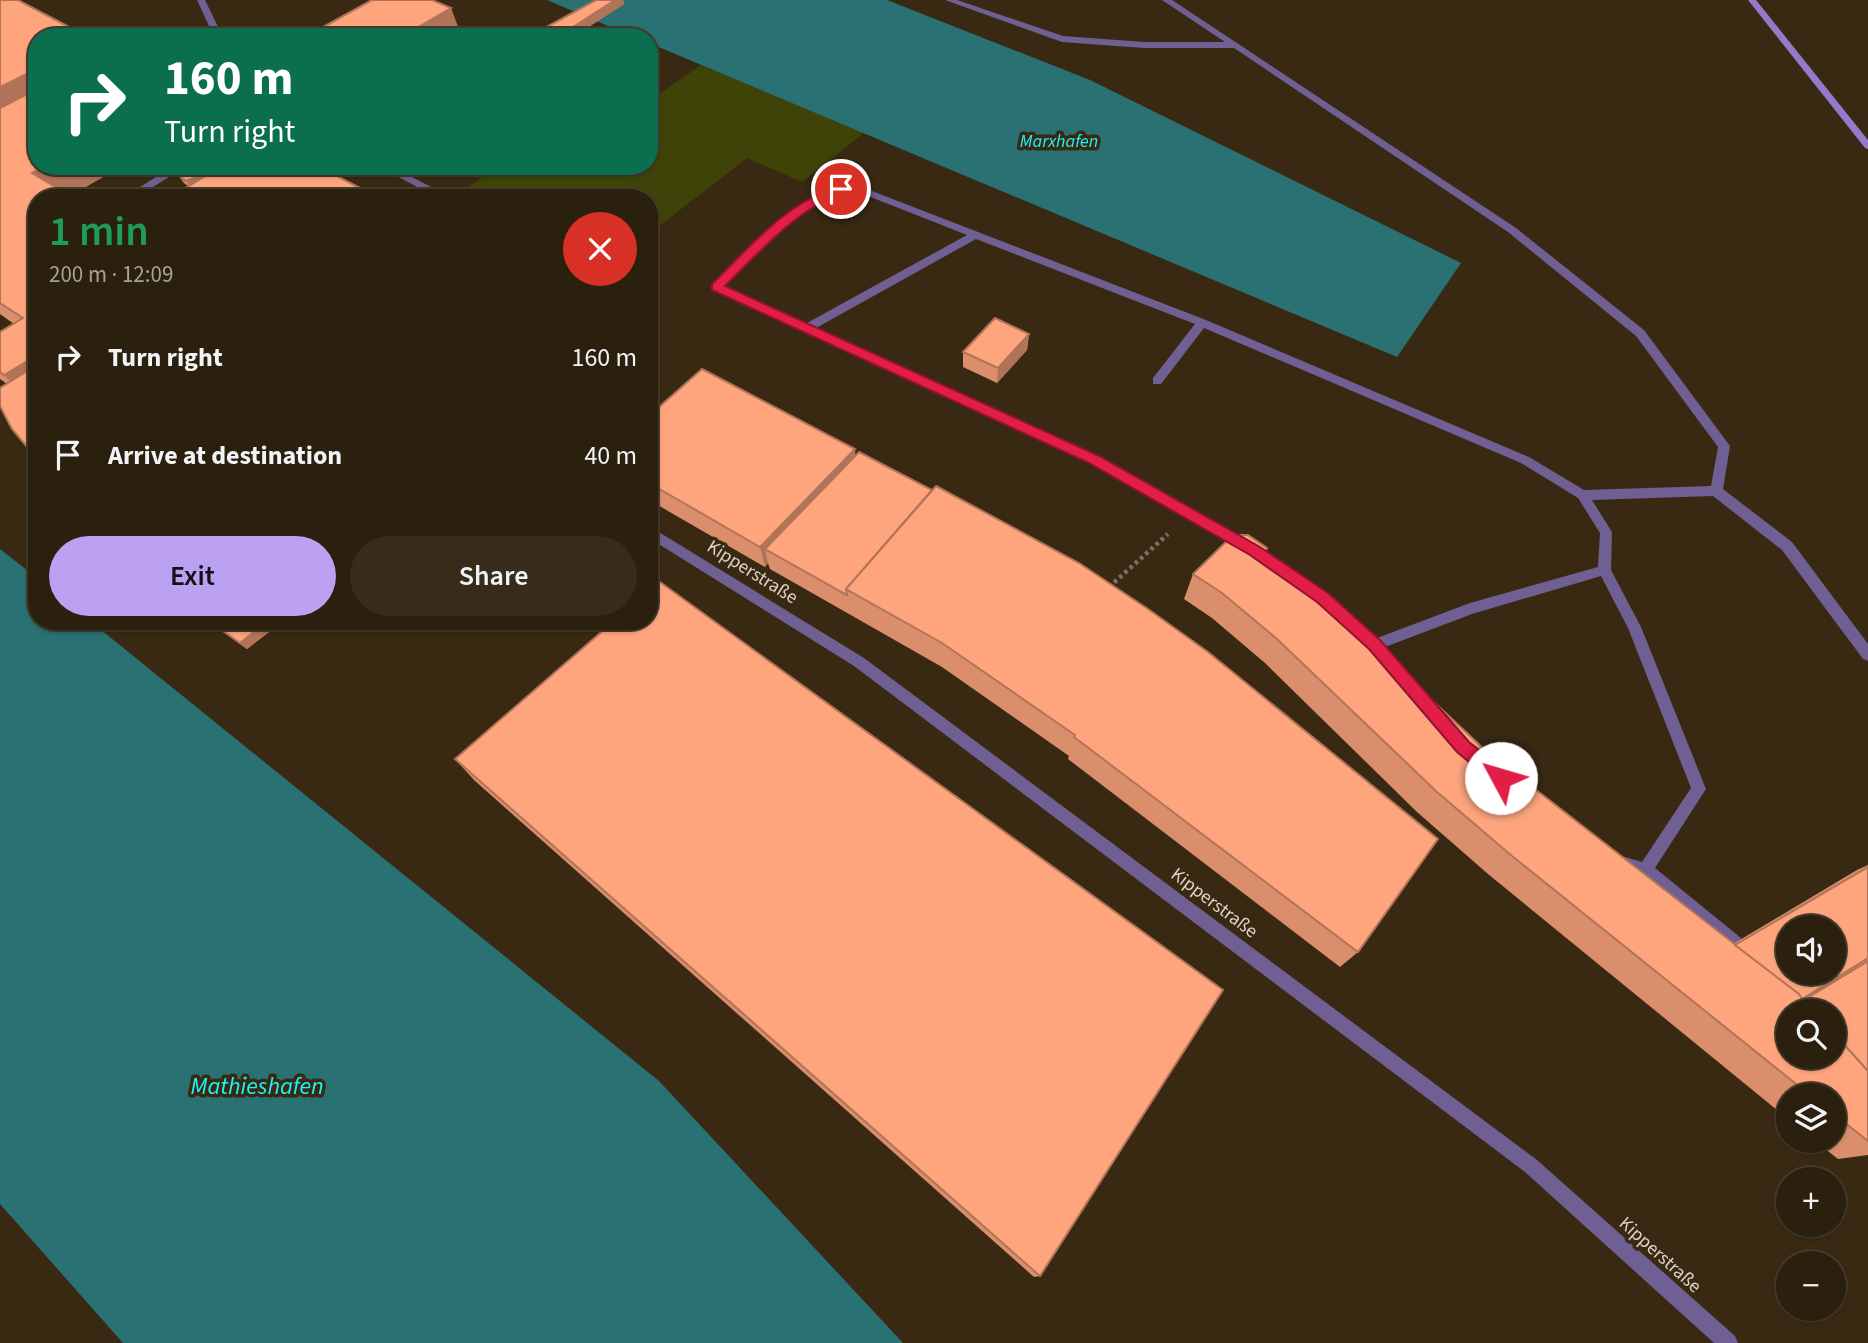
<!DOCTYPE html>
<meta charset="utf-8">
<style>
:root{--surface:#2b1f0e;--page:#372c1c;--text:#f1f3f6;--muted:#a6a29e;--line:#473d2e;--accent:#bca0f2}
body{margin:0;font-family:"Source Sans 3",sans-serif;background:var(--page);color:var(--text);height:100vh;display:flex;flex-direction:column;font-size:26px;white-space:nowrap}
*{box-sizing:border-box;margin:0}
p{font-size:23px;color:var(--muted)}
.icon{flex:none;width:38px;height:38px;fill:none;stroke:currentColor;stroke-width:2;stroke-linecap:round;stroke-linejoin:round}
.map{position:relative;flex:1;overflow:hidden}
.side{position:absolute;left:28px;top:189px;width:630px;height:441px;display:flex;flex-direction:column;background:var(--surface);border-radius:28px;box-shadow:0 2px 5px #0004,0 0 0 2px var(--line)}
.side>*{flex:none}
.guide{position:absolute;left:28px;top:28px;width:630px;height:147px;border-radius:28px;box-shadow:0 2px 5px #0004,0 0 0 2px var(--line);background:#0b6e4f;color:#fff;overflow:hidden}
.controls{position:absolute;left:1776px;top:915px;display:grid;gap:14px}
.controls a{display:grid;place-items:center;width:70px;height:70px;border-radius:50%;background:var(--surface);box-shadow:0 2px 5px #0004,0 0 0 2px var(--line);font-size:35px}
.pin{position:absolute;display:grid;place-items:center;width:60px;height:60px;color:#fff;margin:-30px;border:4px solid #fff;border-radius:50%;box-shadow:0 2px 7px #0007}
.me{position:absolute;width:77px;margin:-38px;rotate:309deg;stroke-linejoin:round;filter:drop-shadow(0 0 5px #0008)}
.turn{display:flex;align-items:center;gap:24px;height:147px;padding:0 21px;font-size:32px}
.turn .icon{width:91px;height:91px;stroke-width:2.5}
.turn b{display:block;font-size:49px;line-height:60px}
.round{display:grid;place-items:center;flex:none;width:74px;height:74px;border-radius:37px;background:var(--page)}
.headline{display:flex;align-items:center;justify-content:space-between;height:119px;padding:0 21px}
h1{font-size:42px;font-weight:600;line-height:52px;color:#1e9e55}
.primary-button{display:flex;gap:14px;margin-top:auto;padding:14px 21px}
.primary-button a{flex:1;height:80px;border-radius:42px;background:var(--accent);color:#111;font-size:28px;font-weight:600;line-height:80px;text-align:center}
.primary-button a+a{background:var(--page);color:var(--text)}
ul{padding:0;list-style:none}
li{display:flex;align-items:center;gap:21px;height:98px;padding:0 21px}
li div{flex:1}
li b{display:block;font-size:26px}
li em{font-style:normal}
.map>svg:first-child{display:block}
</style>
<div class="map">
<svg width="1868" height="1343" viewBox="0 0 1868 1343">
<rect width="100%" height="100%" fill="#392913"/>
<polygon fill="#3e4408" points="701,65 864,133 802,182 747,158 649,234 649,198 480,198 464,190 498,166 649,166 649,101"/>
<g fill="#297173">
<polygon points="547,0 887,0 1090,80 1461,263 1397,357 649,43 649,37 634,37"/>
<polygon points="0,549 37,578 37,621 90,621 659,1081 903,1343 123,1343 0,1204"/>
</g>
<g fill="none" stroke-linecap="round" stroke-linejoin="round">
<polyline stroke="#7d6f5d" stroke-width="4.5" stroke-dasharray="3.5 3.5" stroke-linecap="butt" points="1109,587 1168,534"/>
<g fill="#6f5f92" fill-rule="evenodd">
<path d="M945 0H957L1063 36 1144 42H1225L1162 0H1172L1516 228 1644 330 1730 446 1723 489 1792 542 1868 644V661L1863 659 1782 550 1713 496 1592 500 1612 532 1611 570 1641 627 1706 789 1655 868 1741 938 1743 944 1741 950 1735 952 1729 950 1640 876 1613 867 1610 862 1613 857 1618 855 1642 862 1691 788 1628 628 1601 576 1472 614 1385 647 1401 667 1399 671H1389L1370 649 1317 602 1250 555 1090 462 713 290V284C757 240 793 194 859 186L1206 320 1529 457 1584 490 1711 486 1718 447 1636 336 1508 232 1234 48H1144L1062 42ZM858 192 967 235 807 323 724 286C763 246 800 200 858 192ZM976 239 1195 324 1153 378V384H1161L1204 328 1521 463 1578 498 1600 533 1598 567 1470 603 1377 638 1327 594 1260 547 1098 456 816 328Z"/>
<polygon points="174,166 187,166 135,198 122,198"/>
</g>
<g fill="#6f5f92" fill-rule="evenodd">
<polygon points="197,0 205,0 223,37 214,37"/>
<polygon points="378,166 391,166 452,198 438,198"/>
<polygon points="649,526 864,658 1537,1160 1735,1336 1738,1343 1714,1343 1525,1172 854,666 649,538"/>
</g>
<polygon fill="#947acb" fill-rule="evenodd" points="1748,0 1756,0 1868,140 1868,149 1865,148"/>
</g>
<g fill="#da8e6c">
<polygon points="0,0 37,166 122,166 70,196 37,459 7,384 0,379 0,332 14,324 0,314"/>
<polygon points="596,0 623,0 624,4 573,37 545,37 543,29"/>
<polygon points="204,166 188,186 184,183 178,175"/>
<polygon points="1029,334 1027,350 997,383 963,367 963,352"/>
<polygon points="649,416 856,456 1358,952 1340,967 1068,759 1069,756 942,667 770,569 768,563 765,567 649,500"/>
<polygon points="1264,556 1486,751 1733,944 1857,870 1868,865 1868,1155 1838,1159 1815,1141 1834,1141 1834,1096 1788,1096 1788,1119 1488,874 1417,812 1265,663 1212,618 1184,599 1193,574"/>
<polygon points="208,621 282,622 247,649"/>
<polygon points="455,759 1040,1276 1034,1277 474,780"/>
</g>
<g fill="#b27458">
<polygon points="615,0 623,0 624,4 573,37 559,37"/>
<polygon points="451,8 460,32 452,37 401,37"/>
<polygon points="37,69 37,110 0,129 0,87"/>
<polygon points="45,166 122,166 66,198 32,173"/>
<polygon points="207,168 213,176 191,189 186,181"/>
<polygon points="1029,334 1027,350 997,383 998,368"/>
<polygon points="37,355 37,401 33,404 4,375"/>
<polygon points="855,449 857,471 765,549 768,563 765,567 760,547"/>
<polygon points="267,621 282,622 247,649 240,643"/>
</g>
<g fill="#fea57e" stroke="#b27458" stroke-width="2" fill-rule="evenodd">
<polygon points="0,0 18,0 88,37 37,37 37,69 0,87"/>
<polygon points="372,0 432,0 451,8 401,37 305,37"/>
<polygon points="596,0 615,0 559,36 543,29"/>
<polygon points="519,32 527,37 501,37 504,34"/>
<polygon points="37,89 37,166 45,166 32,173 74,198 37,198 37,355 4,375 0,372 0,332 23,318 0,303 0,108"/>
<polygon points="188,166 204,166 207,168 205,174 186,181 178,175"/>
<polygon points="222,166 318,166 379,198 169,198"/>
<polygon points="995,318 1029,334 998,368 963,352"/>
<polygon points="37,365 37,459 12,429 0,406 0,388"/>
<polygon points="702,369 855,449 760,547 649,483 649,416"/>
<polygon points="859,452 932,490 846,589 847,595 765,549"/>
<polygon points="936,486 1079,563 1148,609 1208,652 1438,839 1358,952 1074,737 1075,735 942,643 846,589"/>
<polygon points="1233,535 1248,535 1267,548 1264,556 1384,655 1486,751 1799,994 1814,1012 1788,1012 1788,1057 1834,1057 1834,1033 1868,1071 1868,1141 1834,1114 1834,1096 1811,1096 1512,856 1437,792 1277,639 1222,593 1193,574"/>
<polygon points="660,582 1223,990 1040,1276 455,759 614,621 649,621 649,591"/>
<polygon points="209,621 267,621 240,643"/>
<path d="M1868 867V958L1802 999 1799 994 1735 945ZM1788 928H1834V973H1788Z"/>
<polygon points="1868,961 1868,1071 1834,1033 1834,1012 1814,1012 1804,1000"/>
</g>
<path fill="#e11d48" stroke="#92132f" stroke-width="2" d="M841 186 845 187V192C796 209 762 250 725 286L1099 456 1260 547 1328 593 1380 640 1469 742 1507 772 1509 778 1507 783 1501 786 1495 783 1457 752 1369 649 1317 602 1250 555 1089 463 712 290V284C750 247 788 200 841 186Z"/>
<g text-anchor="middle" stroke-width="7" stroke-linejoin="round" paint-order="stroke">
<g font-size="18" font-style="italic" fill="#19f6fb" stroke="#392913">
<text x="1059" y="147">Marxhafen</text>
</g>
<g font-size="19" fill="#ddd2c5" stroke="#392913">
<text transform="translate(753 571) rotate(32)" y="7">Kipperstraße</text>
<text transform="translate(1215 902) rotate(37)" y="7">Kipperstraße</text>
<text transform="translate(1661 1254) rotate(42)" y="7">Kipperstraße</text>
</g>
<g font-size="24" font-style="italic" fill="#19f6fb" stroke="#392913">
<text x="257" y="1094">Mathieshafen</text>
</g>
</g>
</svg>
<div class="controls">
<a><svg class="icon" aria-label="sound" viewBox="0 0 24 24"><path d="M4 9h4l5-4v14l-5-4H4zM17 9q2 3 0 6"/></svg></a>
<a><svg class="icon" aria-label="search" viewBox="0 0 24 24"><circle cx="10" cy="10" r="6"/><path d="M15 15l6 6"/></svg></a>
<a><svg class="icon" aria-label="layers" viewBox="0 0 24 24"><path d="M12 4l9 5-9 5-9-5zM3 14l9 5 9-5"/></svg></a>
<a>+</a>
<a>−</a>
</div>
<div class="pin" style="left:841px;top:189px;background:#d93025"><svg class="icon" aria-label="arrive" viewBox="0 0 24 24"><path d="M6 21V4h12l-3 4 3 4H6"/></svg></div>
<svg class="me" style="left:1501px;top:778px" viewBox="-20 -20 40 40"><circle r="19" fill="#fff"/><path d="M0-13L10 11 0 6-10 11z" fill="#e11d48"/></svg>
<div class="guide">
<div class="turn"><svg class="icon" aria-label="right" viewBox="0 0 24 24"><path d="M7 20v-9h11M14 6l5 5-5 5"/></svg><div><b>160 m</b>Turn right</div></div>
</div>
<section class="side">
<div class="headline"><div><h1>1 min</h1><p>200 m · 12:09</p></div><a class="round" style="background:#d93025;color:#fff"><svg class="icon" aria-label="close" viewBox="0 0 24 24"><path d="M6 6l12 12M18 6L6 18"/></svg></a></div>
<ul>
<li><svg class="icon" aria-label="right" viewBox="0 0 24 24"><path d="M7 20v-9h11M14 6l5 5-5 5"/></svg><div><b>Turn right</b></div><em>160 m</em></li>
<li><svg class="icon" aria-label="arrive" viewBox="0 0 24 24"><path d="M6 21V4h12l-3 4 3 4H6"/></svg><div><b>Arrive at destination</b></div><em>40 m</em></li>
</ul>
<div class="primary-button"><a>Exit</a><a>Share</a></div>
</section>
</div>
